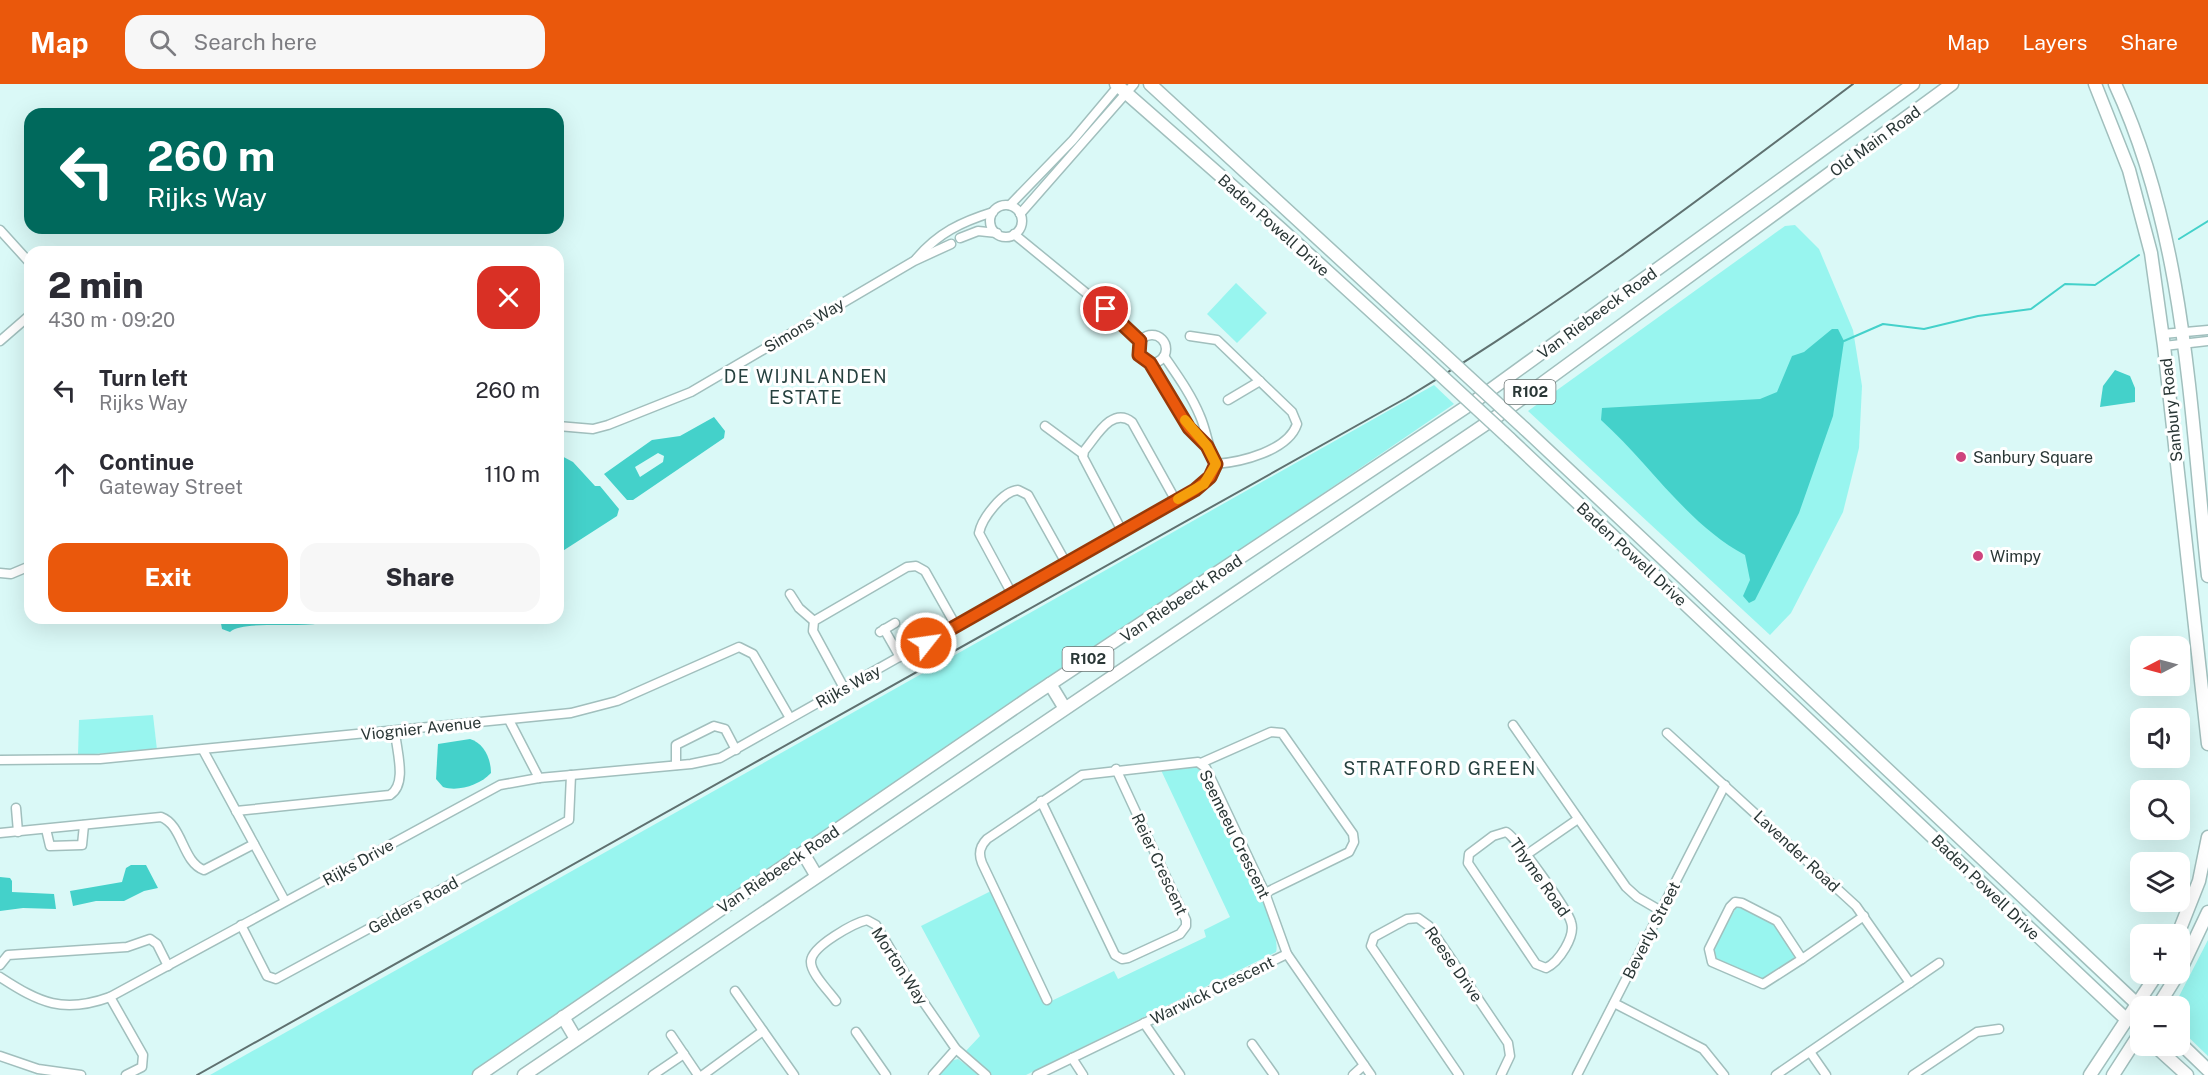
<!DOCTYPE html>
<meta charset="utf-8">
<style>
:root{--surface:#fff;--page:#f7f7f7;--text:#2b2b33;--muted:#7c7c81;--accent:#ea580c}
body{margin:0;font-family:"Public Sans",sans-serif;background:var(--page);color:var(--text);height:100vh;display:flex;flex-direction:column;font-size:22px;white-space:nowrap}
*{box-sizing:border-box;margin:0}
p{font-size:20px;color:var(--muted)}
.icon{flex:none;width:33px;height:33px;fill:none;stroke:currentColor;stroke-width:2;stroke-linecap:round;stroke-linejoin:round}
.map{position:relative;flex:1;overflow:hidden}
.details{position:absolute;left:24px;top:162px;width:540px;height:378px;display:flex;flex-direction:column;background:var(--surface);border-radius:18px;box-shadow:0 6px 24px #0002}
.details>*{flex:none}
.banner{position:absolute;left:24px;top:24px;width:540px;height:126px;border-radius:18px;box-shadow:0 6px 24px #0002;background:#00695c;color:#fff;overflow:hidden}
.needle{width:39px;rotate:264deg}
.controls{position:absolute;left:2130px;top:552px;display:grid;gap:12px}
.controls a{display:grid;place-items:center;width:60px;height:60px;border-radius:12px;background:var(--surface);box-shadow:0 6px 24px #0002;font-size:30px}
.pin{position:absolute;display:grid;place-items:center;width:51px;height:51px;color:#fff;margin:-26px;border:3px solid #fff;border-radius:50%;box-shadow:0 2px 6px #0007}
.me{position:absolute;width:66px;margin:-33px;rotate:60deg;stroke-linejoin:round;filter:drop-shadow(0 0 4px #0008)}
.turn{display:flex;align-items:center;gap:21px;height:126px;padding:0 24px;font-size:27px}
.turn .icon{width:78px;height:78px;stroke-width:2.5}
.turn b{display:block;font-size:42px;line-height:51px}
.round{display:grid;place-items:center;flex:none;width:63px;height:63px;border-radius:18px;background:var(--page)}
.head{display:flex;align-items:center;justify-content:space-between;height:102px;padding:0 24px}
h1{font-size:36px;font-weight:800;line-height:45px}
.button{display:flex;gap:12px;margin-top:auto;padding:12px 24px}
.button a{flex:1;height:69px;border-radius:18px;background:var(--accent);color:#fff;font-size:24px;font-weight:800;line-height:69px;text-align:center}
.button a+a{background:var(--page);color:var(--text)}
ul{padding:0;list-style:none}
li{display:flex;align-items:center;gap:18px;height:84px;padding:0 24px}
li div{flex:1}
li b{display:block;font-size:22px}
li em{font-style:normal}
header{display:flex;align-items:center;gap:36px;box-sizing:border-box;height:84px;padding:0 30px;background:var(--accent);color:#fff}
header strong{font-size:28px}
nav{display:flex;gap:33px;margin-inline-start:auto;font-size:21px}
.search{width:420px;height:54px;background:var(--page);display:flex;align-items:center;gap:15px;box-sizing:border-box;padding:0 21px;border-radius:18px;color:var(--muted);font-size:22px}
.map>svg:first-child{display:block}
</style>
<header>
<strong>Map</strong>
<div class="search"><svg class="icon" aria-label="search" viewBox="0 0 24 24"><circle cx="10" cy="10" r="6"/><path d="M15 15l6 6"/></svg>Search here</div>
<nav><a>Map</a><a>Layers</a><a>Share</a></nav>
</header>
<div class="map">
<svg width="2208" height="991" viewBox="0 0 2208 991">
<rect width="100%" height="100%" fill="#daf9f7"/>
<g fill="#98f5ef">
<polygon points="1795,141 1819,165 1853,246 1862,302 1859,364 1843,428 1791,529 1770,551 1528,327 1785,142"/>
<polygon points="1236,199 1267,229 1237,259 1207,230"/>
<polygon points="1434,301 1454,320 471,991 210,991"/>
<polygon points="153,631 157,666 78,671 79,636"/>
<path d="M1194 682 1203 688C1216 717 1284 846 1276 868L1026 991H990L964 969 980 952 921 842 991 807 1045 920 1114 887 1118 895 1206 853 1204 846 1230 833 1160 684Z"/>
<polygon points="1737,822 1774,840 1795,871 1794,875 1764,897 1715,875 1711,869"/>
<polygon points="2208,856 2208,972 2180,945 2180,922 2174,922"/>
<polygon points="958,975 980,991 937,991 950,977"/>
</g>
<g fill="#44d1ca" fill-rule="evenodd">
<path d="M1832 245H1838L1844 257 1833 332 1799 429 1755 516 1749 519 1743 512 1750 496 1745 471C1687 440 1649 379 1601 336L1602 324 1760 315 1777 308 1792 272 1804 268Z"/>
<polygon points="2115,286 2130,292 2135,304 2135,318 2100,323 2103,302"/>
<path d="M714 333 725 347 724 354 633 416H627L604 390 652 356 680 352ZM658 369 664 372 663 378 640 393 635 383Z"/>
<polygon points="558,370 573,378 595,402 600,402 619,425 617,432 558,470"/>
<path d="M220 534H340C312 548 245 534 230 548L222 545Z"/>
<path d="M470 655C484 659 491 675 491 689 480 701 458 708 443 703L436 695 438 660Z"/>
<polygon points="131,781 146,781 158,804 144,807 124,817 96,817 73,822 70,807 122,798 126,784"/>
<polygon points="0,793 10,794 12,797 12,808 54,810 56,825 23,824 0,827"/>
</g>
<g fill="none" stroke-linecap="round" stroke-linejoin="round">
<g stroke="#44d1ca" stroke-width="2">
<polyline points="2179,155 2208,137"/>
<polyline points="1844,257 1883,240 1924,245 1978,232 2031,225 2065,200 2095,201 2139,171"/>
</g>
<g stroke="#a1bfbd" stroke-width="11">
<g id="minor">
<polyline points="1010,121 1073,56 1120,0"/>
<circle cx="1006" cy="137" r="16"/>
<polyline points="1020,130 1134,0"/>
<polyline points="0,146 30,179"/>
<polyline points="1014,150 1124,240 1140,257"/>
<polyline points="960,154 978,147 997,149"/>
<path d="M916 175C938 149 961 138 993 128"/>
<polyline points="2163,250 2208,246"/>
<circle cx="1152" cy="265" r="14"/>
<path d="M1190 252 1217 256 1292 328 1297 340C1288 367 1241 378 1216 380"/>
<polyline points="0,257 30,231"/>
<polyline points="2164,262 2208,257"/>
<path d="M1164 272C1177 291 1191 310 1200 332 1207 348 1208 364 1216 380"/>
<polyline points="1150,279 1189,344 1207,361"/>
<polyline points="1228,316 1260,297"/>
<polyline points="558,342 593,345 608,341 691,308 914,177 951,160"/>
<polyline points="1045,342 1083,370"/>
<path d="M1122 447 1083 373 1084 367C1096 353 1112 322 1132 338L1176 417"/>
<polyline points="0,489 11,490 30,482"/>
<polyline points="790,510 799,524 814,537"/>
<path d="M1012 510 979 449C982 434 1003 407 1018 406L1028 411 1066 479"/>
<polyline points="884,545 900,573"/>
<polyline points="880,548 895,539"/>
<polyline points="844,604 813,547 814,537 907,483 916,482 925,487 956,542"/>
<polyline points="509,636 539,694"/>
<polyline points="1513,641 1626,803 1637,813 1661,827"/>
<polyline points="1667,649 1856,822 1910,899"/>
<polyline points="203,666 285,817"/>
<polyline points="0,676 100,675 571,629 617,617 739,563 753,570 790,634"/>
<polyline points="1201,679 1271,648 1282,649 1353,750 1354,758 1349,768 1265,809"/>
<polyline points="676,681 676,661 714,642 725,645 736,666"/>
<polyline points="1041,717 1115,871 1122,875 1128,874 1180,850 1186,842 1186,836 1116,685"/>
<polyline points="16,724 18,748"/>
<path d="M236 727 390 711C408 700 396 665 395 647"/>
<polyline points="46,745 50,762 82,761 84,741"/>
<path d="M1506 748C1515 752 1568 826 1571 838 1576 852 1559 878 1546 884L1536 880 1468 779 1469 770 1493 752Z"/>
<path d="M0 749 161 733C183 741 182 778 204 786L254 760"/>
<polyline points="1526,771 1578,735"/>
<polygon points="1735,818 1742,819 1777,837 1802,875 1763,900 1712,878 1709,865 1730,823"/>
<polyline points="241,841 267,892 276,895 569,736 571,691"/>
<polyline points="1802,875 1864,832"/>
<polyline points="0,881 8,871 127,863 150,855 157,860 168,882"/>
<path d="M0 893C40 919 63 930 110 913L500 701 539 694 691 680 720 674 1195 406 1211 393 1216 380"/>
<polyline points="735,907 794,991"/>
<polyline points="110,913 143,971 142,983 126,991"/>
<path d="M1047 916 982 779C978 769 980 762 987 755L1082 691 1198 678 1206 684 1265 809 1287 870 1371 991"/>
<path d="M836 917C829 907 810 889 811 877 812 862 854 839 867 836L876 841 913 903 956 965 986 991"/>
<polyline points="1614,919 1703,965 1724,991"/>
<polyline points="1144,939 1180,991"/>
<polyline points="856,948 886,991"/>
<polyline points="671,951 698,991"/>
<polyline points="1252,960 1274,991"/>
<polyline points="1810,968 1826,991"/>
<polyline points="0,972 38,985 81,991"/>
<polyline points="1072,974 1083,991"/>
<polyline points="653,991 684,970"/>
<polyline points="703,991 763,947"/>
<polyline points="933,991 956,965"/>
<polyline points="1037,991 1287,870"/>
<polyline points="1353,991 1364,981"/>
<polyline points="1459,991 1371,862 1374,853 1407,835 1418,834 1429,842 1508,959 1510,972 1501,991"/>
<polyline points="1577,991 1725,701"/>
<polyline points="1776,991 1939,879"/>
<polyline points="1913,991 1977,948 1999,945"/>
</g>
</g>
<g stroke="#a1bfbd" stroke-width="15">
<g id="secondary">
<polyline points="1116,0 1281,145 1418,270"/>
<polyline points="1150,0 1437,264"/>
<polyline points="1525,345 2137,920"/>
<polyline points="1510,355 2127,936"/>
</g>
</g>
<g stroke="#a1bfbd" stroke-width="15">
<g id="primary">
<polyline points="2095,0 2129,86 2151,169 2164,262 2208,660"/>
<path d="M2115 0C2186 153 2190 327 2208 492"/>
<polyline points="1050,600 1064,623"/>
<polyline points="803,769 816,791"/>
<polyline points="2178,850 2199,797 2208,753"/>
<polyline points="2180,887 2208,828"/>
<polyline points="2158,922 2178,890"/>
<polyline points="563,933 576,955"/>
<polyline points="2180,959 2208,986"/>
<polyline points="2155,962 2187,991"/>
<polyline points="479,991 1032,612 1475,317 1913,0"/>
<polyline points="524,991 1499,331 1952,0"/>
<polyline points="2090,991 2157,890"/>
<polyline points="2113,991 2140,949"/>
</g>
</g>
<use href="#minor" stroke="#fff" stroke-width="8"/>
<use href="#secondary" stroke="#fff" stroke-width="12"/>
<use href="#primary" stroke="#fff" stroke-width="12"/>
<path stroke="#5f7170" stroke-width="2" d="M197 991 1406 314C1561 221 1708 109 1853 0"/>
<g stroke="#a1bfbd" stroke-width="15" stroke-linecap="butt">
<g id="secondary-bridge">
<polyline points="1437,264 1525,345"/>
<polyline points="1418,270 1510,355"/>
</g>
</g>
<use href="#secondary-bridge" stroke="#fff" stroke-width="12"/>
</g>
<g fill="none" stroke-linecap="round" stroke-linejoin="round">
<g stroke="#983908" stroke-width="15">
<polyline id="route" points="926,559 1195,406 1210,393 1216,380 1207,362 1189,344 1150,279 1139,271 1140,257 1106,225"/>
</g>
<use href="#route" stroke="#ea580c" stroke-width="10"/>
<polyline stroke="#f59e0b" stroke-width="10" points="1178,415 1204,400 1216,380 1207,362 1185,336"/>
</g>
<g fill="#ce447e" stroke="#fff" stroke-width="2">
<circle cx="1961" cy="373" r="6"/>
<circle cx="1978" cy="472" r="6"/>
</g>
<g text-anchor="middle" stroke-width="6" stroke-linejoin="round" paint-order="stroke">
<g fill="#fff" stroke="#6a7372" stroke-width="1.5">
<rect x="1504.5" y="296" width="51" height="24" rx="4.5"/>
<rect x="1062.5" y="563" width="51" height="24" rx="4.5"/>
</g>
<g font-size="15" font-weight="bold" fill="#2a3736">
<text x="1530" y="313">R102</text>
<text x="1088" y="580">R102</text>
</g>
<g font-size="16" fill="#2a3736" stroke="#fff">
<text transform="translate(1875 57) rotate(-36)" y="6">Old Main Road</text>
<text transform="translate(1274 141) rotate(42)" y="6">Baden Powell Drive</text>
<text transform="translate(1597 229) rotate(-36)" y="6">Van Riebeeck Road</text>
<text transform="translate(804 241) rotate(-31)" y="6">Simons Way</text>
<text transform="translate(2171 326) rotate(-96)" y="6">Sanbury Road</text>
<text transform="translate(1632 470) rotate(43)" y="6">Baden Powell Drive</text>
<text transform="translate(1181 514) rotate(-34)" y="6">Van Riebeeck Road</text>
<text transform="translate(848 602) rotate(-29)" y="6">Rijks Way</text>
<text transform="translate(421 644) rotate(-6)" y="6">Viognier Avenue</text>
<text transform="translate(1235 750) rotate(64)" y="6">Seemeeu Crescent</text>
<text transform="translate(1797 767) rotate(43)" y="6">Lavender Road</text>
<text transform="translate(358 778) rotate(-29)" y="6">Rijks Drive</text>
<text transform="translate(1160 780) rotate(65)" y="6">Reier Crescent</text>
<text transform="translate(778 785) rotate(-34)" y="6">Van Riebeeck Road</text>
<text transform="translate(1540 793) rotate(55)" y="6">Thyme Road</text>
<text transform="translate(1986 803) rotate(44)" y="6">Baden Powell Drive</text>
<text transform="translate(413 821) rotate(-29)" y="6">Gelders Road</text>
<text transform="translate(1651 846) rotate(-63)" y="6">Beverly Street</text>
<text transform="translate(1454 880) rotate(55)" y="6">Reese Drive</text>
<text transform="translate(900 882) rotate(57)" y="6">Morton Way</text>
<text transform="translate(1212 906) rotate(-26)" y="6">Warwick Crescent</text>
</g>
<g font-size="16" fill="#2a3736" stroke="#fff" text-anchor="start">
<text x="1973" y="379">Sanbury Square</text>
<text x="1990" y="478">Wimpy</text>
</g>
<g font-size="18" letter-spacing="1.5" fill="#26413f" stroke="#fff">
<text x="806" y="299">DE WIJNLANDEN<tspan x="806" dy="21">ESTATE</tspan></text>
<text x="1440" y="691">STRATFORD GREEN</text>
</g>
</g>
</svg>
<div class="controls">
<a><svg class="needle" viewBox="-14 -14 28 28"><path d="M0-13l5 13h-10z" fill="#e53935"/><path d="M0 13l5-13h-10z" fill="#7c7c81"/></svg></a>
<a><svg class="icon" aria-label="sound" viewBox="0 0 24 24"><path d="M4 9h4l5-4v14l-5-4H4zM17 9q2 3 0 6"/></svg></a>
<a><svg class="icon" aria-label="search" viewBox="0 0 24 24"><circle cx="10" cy="10" r="6"/><path d="M15 15l6 6"/></svg></a>
<a><svg class="icon" aria-label="layers" viewBox="0 0 24 24"><path d="M12 4l9 5-9 5-9-5zM3 14l9 5 9-5"/></svg></a>
<a>+</a>
<a>−</a>
</div>
<div class="pin" style="left:1106px;top:225px;background:#d93025"><svg class="icon" aria-label="arrive" viewBox="0 0 24 24"><path d="M6 21V4h12l-3 4 3 4H6"/></svg></div>
<svg class="me" style="left:926px;top:559px" viewBox="-20 -20 40 40"><circle r="17" fill="#ea580c" stroke="#fff" stroke-width="3"/><path d="M0-11L8 9 0 5-8 9z" fill="#fff"/></svg>
<div class="banner">
<div class="turn"><svg class="icon" aria-label="left" viewBox="0 0 24 24"><path d="M17 20v-9H6M10 6l-5 5 5 5"/></svg><div><b>260 m</b>Rijks Way</div></div>
</div>
<section class="details">
<div class="head"><div><h1>2 min</h1><p>430 m · 09:20</p></div><a class="round" style="background:#d93025;color:#fff"><svg class="icon" aria-label="close" viewBox="0 0 24 24"><path d="M6 6l12 12M18 6L6 18"/></svg></a></div>
<ul>
<li><svg class="icon" aria-label="left" viewBox="0 0 24 24"><path d="M17 20v-9H6M10 6l-5 5 5 5"/></svg><div><b>Turn left</b><p>Rijks Way</p></div><em>260 m</em></li>
<li><svg class="icon" aria-label="ahead" viewBox="0 0 24 24"><path d="M12 20V5M6 11l6-6 6 6"/></svg><div><b>Continue</b><p>Gateway Street</p></div><em>110 m</em></li>
</ul>
<div class="button"><a>Exit</a><a>Share</a></div>
</section>
</div>
